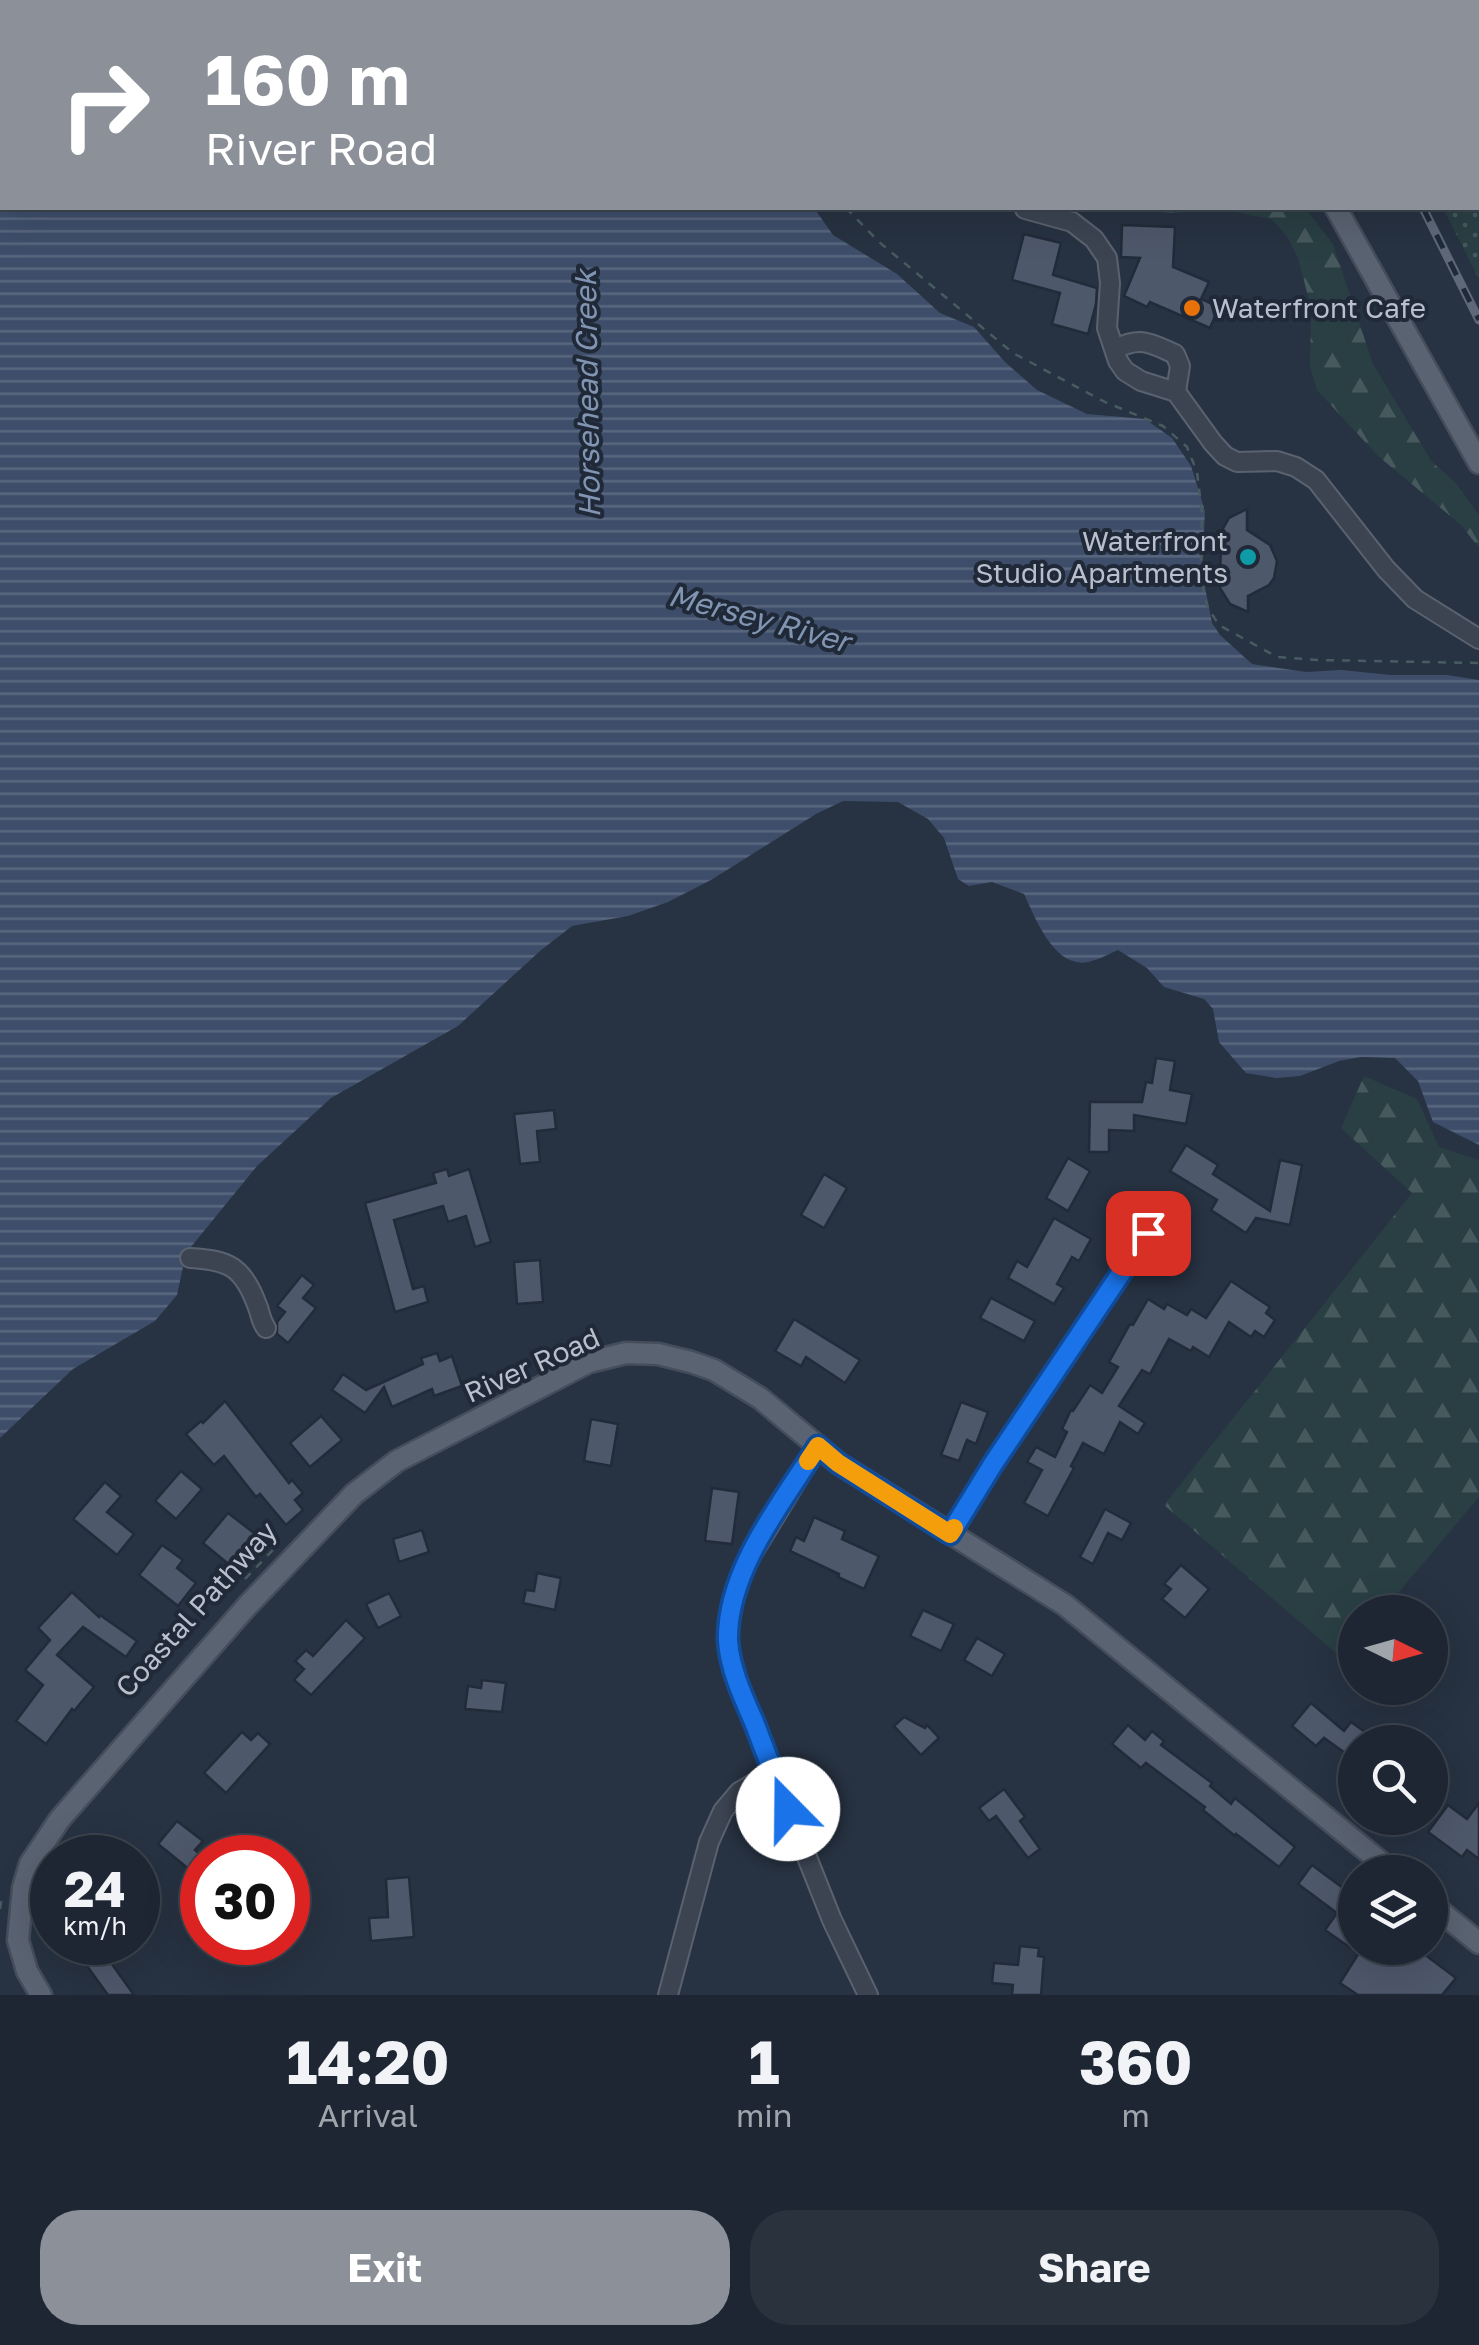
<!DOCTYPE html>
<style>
:root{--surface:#1d2632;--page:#2a323e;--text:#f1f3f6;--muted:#a0a5ac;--line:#3b434d;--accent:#8c9099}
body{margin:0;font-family:"Golos Text",sans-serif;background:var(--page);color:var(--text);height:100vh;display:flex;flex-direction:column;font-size:38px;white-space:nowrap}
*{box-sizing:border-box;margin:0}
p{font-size:32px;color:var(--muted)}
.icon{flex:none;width:55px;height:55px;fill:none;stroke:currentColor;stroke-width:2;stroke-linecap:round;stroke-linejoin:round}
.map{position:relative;height:1995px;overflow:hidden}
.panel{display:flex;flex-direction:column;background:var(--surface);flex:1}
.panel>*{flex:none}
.hud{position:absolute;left:0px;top:0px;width:1480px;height:210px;box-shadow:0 10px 40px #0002,0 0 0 2px var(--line);background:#8c9099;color:#fff;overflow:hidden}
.needle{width:65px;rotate:95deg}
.controls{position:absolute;left:1338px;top:1595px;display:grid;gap:20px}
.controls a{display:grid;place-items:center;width:110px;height:110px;border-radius:50%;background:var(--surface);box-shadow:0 10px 40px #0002,0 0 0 2px var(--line);font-size:50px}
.speed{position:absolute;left:30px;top:1835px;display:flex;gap:20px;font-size:50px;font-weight:700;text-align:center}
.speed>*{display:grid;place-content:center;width:130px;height:130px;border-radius:50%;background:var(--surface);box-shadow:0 10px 40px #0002,0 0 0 2px var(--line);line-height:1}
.speed small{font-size:25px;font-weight:400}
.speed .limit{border:15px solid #d22;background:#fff;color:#111}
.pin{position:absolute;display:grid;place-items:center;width:85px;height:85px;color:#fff;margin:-42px;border-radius:20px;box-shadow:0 5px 15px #0006}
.me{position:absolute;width:110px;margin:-55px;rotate:338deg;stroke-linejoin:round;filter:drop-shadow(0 0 8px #0008)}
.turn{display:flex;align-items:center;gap:35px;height:210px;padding:0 40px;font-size:45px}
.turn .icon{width:130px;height:130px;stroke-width:2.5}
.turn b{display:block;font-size:70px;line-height:85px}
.eta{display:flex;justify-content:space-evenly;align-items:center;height:170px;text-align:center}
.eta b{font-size:60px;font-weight:700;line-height:70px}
.action{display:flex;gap:20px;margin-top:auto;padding:20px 40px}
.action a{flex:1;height:115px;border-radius:40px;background:var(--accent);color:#fff;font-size:40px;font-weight:700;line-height:115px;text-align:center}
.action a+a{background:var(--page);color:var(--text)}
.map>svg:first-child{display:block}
</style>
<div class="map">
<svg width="1479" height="1995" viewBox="0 0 1479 1995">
<defs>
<pattern id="forest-firs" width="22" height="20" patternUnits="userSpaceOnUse" patternTransform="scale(2.5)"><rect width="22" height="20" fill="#293f43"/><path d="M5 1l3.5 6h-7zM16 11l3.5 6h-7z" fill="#46595d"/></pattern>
<pattern id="park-dots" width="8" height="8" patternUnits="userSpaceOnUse" patternTransform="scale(2.5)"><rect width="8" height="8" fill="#293f43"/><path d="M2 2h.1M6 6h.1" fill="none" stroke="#46595d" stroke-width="1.8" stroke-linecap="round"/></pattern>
<pattern id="water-rules" width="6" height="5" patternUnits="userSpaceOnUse" patternTransform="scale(2.5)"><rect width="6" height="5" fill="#3e4e6a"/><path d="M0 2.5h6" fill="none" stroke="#58667e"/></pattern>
</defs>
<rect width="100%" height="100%" fill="#273242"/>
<g fill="url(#forest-firs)">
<rect x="787" y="0" width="410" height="2"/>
<polygon points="1098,208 1305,208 1333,244 1373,364 1432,462 1455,482 1479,515 1479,548 1461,525 1378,456 1317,390 1310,367 1311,308 1298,258 1287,236 1271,219 1214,208 1177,213"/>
<polygon points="1364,1076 1417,1099 1439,1147 1479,1160 1479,1497 1382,1612 1355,1612 1355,1645 1343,1659 1164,1505 1412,1193 1341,1128"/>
</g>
<polygon fill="url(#park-dots)" points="1479,21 1479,279 1443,208 1478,208"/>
<path fill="url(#water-rules)" d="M0 0H676L677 2H2V208H814L833 235 897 274 940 313 974 327 1005 362 1037 390 1087 414 1145 419 1172 438 1191 466 1205 511 1202 572 1212 623 1220 635 1252 664 1306 672 1341 670 1391 675H1447L1479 680V1145L1433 1122 1418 1081 1395 1058 1361 1057 1339 1061 1300 1076 1276 1078 1246 1073 1219 1042 1213 1009 1204 999 1164 987 1147 968 1118 950C1109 954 1098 960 1088 962 1054 969 1035 917 1024 894L992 882 969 886 958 879 944 838 928 819 898 802 843 801 816 814 711 880 668 902 628 916 572 926 540 951 458 1026 331 1098 257 1166 186 1253 177 1295 155 1321 73 1369 0 1438Z"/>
<g fill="#4e586b" stroke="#222b39" stroke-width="2.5">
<polygon points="1122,225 1175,227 1173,267 1209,282 1201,299 1219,307 1210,328 1150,302 1147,307 1124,296 1140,258 1121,257"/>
<polygon points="1024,234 1061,243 1053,275 1097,288 1096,304 1088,334 1052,324 1060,293 1012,280"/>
<polygon points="1247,509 1247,530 1270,545 1277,561 1274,578 1269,585 1248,596 1248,612 1230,604 1220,588 1221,532 1229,518"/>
<polygon points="1156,1058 1175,1061 1170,1090 1192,1094 1186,1124 1134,1115 1134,1131 1109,1130 1109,1152 1089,1152 1090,1102 1142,1102 1146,1082 1152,1083"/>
<polygon points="554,1110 556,1129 537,1131 540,1162 520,1164 514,1114"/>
<polygon points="1186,1145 1218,1165 1213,1174 1270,1211 1280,1160 1302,1165 1290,1225 1256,1218 1246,1233 1211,1210 1217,1200 1170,1171"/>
<polygon points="1068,1158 1090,1171 1068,1211 1046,1198"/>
<polygon points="447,1169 449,1176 469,1169 491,1242 475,1247 466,1216 448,1222 443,1206 394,1220 413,1289 424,1286 428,1302 395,1312 365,1203 436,1183 433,1173"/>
<polygon points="824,1174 847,1188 824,1228 801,1215"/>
<polygon points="1054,1218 1091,1239 1079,1261 1072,1257 1057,1284 1064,1288 1054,1304 1008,1278 1017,1261 1027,1267"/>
<polygon points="540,1260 543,1302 517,1304 514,1262"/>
<polygon points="302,1275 314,1285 303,1298 316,1308 288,1343 277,1334 277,1322 285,1312 277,1306"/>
<polygon points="1231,1281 1270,1307 1266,1313 1275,1320 1264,1337 1255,1331 1251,1337 1229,1322 1209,1357 1193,1347 1191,1351 1169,1339 1150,1374 1142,1370 1119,1406 1145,1423 1138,1434 1120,1422 1104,1454 1083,1443 1071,1466 1074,1468 1048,1516 1024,1503 1042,1470 1027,1462 1036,1447 1055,1457 1067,1432 1062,1429 1071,1410 1073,1411 1090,1385 1102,1393 1118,1367 1109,1362 1130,1324 1133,1325 1148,1299 1164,1309 1167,1304 1187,1315 1191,1309 1206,1318"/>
<polygon points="991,1298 1035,1321 1024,1341 980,1318"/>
<polygon points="794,1319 860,1360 845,1383 806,1357 801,1366 775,1351"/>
<polygon points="437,1353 440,1361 452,1356 462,1386 434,1396 432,1389 392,1407 384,1387 365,1413 332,1390 343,1374 366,1390 423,1364 421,1358"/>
<polygon points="225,1401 289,1483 292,1480 303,1493 295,1500 303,1510 286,1525 260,1494 256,1497 224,1456 214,1465 186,1434 201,1421 203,1423"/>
<polygon points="961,1402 988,1412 976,1444 967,1440 959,1461 941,1455"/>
<polygon points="321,1416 342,1440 310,1467 290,1443"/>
<polygon points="591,1419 618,1424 611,1466 584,1461"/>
<polygon points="181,1471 202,1489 176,1519 155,1501"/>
<polygon points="105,1482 121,1496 107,1512 134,1534 117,1555 73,1519"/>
<polygon points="712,1488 739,1492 732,1544 705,1541"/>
<polygon points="1105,1509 1131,1523 1122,1540 1108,1533 1093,1564 1080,1557"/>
<polygon points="228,1513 258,1536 232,1567 203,1543"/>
<polygon points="814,1517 845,1531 842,1539 879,1556 864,1589 838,1577 839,1574 790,1551 796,1537 804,1541"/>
<polygon points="422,1530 429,1552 399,1562 393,1539"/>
<polygon points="162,1545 183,1560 177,1568 196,1583 178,1606 139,1575"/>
<polygon points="1181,1565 1209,1589 1185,1618 1162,1599 1171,1589 1164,1584"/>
<polygon points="537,1573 561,1578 555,1610 523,1603 526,1590 534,1591"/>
<polygon points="72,1592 99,1617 100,1615 137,1641 126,1657 83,1627 57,1655 94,1687 74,1711 72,1709 46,1744 16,1721 43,1685 25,1670 50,1640 38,1628"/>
<polygon points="389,1593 401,1616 378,1628 366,1604"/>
<polygon points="923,1610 954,1624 941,1651 910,1636"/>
<polygon points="346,1620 365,1638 311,1695 294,1680 304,1669 295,1661 306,1650 313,1656"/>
<polygon points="977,1638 1005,1654 992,1676 964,1660"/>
<polygon points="482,1680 506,1683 502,1712 465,1709 468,1686 481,1688"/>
<polygon points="1311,1703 1344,1731 1351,1722 1379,1742 1355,1742 1348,1755 1324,1738 1316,1746 1292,1726"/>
<polygon points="904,1717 925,1728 927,1725 939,1738 921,1755 894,1726"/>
<polygon points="1128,1725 1145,1740 1152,1731 1164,1741 1161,1745 1212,1783 1210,1786 1231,1804 1235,1798 1295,1847 1279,1867 1236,1834 1235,1836 1203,1810 1205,1807 1146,1763 1141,1768 1112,1744"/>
<polygon points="242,1732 251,1740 258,1733 270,1744 226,1793 204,1773"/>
<polygon points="1004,1789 1025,1817 1020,1821 1040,1849 1028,1858 996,1816 989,1821 979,1808"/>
<polygon points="1479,1803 1479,1859 1467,1850 1462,1857 1428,1832 1448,1805 1467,1819"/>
<polygon points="177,1821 203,1841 195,1850 204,1858 202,1858 202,1865 195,1874 158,1844"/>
<polygon points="1312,1865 1355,1897 1355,1951 1325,1930 1337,1913 1298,1884"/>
<polygon points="409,1877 414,1937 371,1941 369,1918 388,1917 386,1879"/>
<polygon points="99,1946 134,1995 108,1995 82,1959"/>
<polygon points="1020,1946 1039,1948 1038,1956 1044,1957 1041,1995 1012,1995 1013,1985 992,1983 994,1963 1018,1965"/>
<polygon points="1362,1948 1416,1948 1456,1978 1442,1995 1358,1995 1340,1983"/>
</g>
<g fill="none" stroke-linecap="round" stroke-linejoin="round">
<g stroke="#5a626f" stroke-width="22">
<g id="minor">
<polyline points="1025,209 1072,222 1094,239 1107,258 1110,283 1107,328 1118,361 1125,371 1141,381 1176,392 1213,443 1225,456 1237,462 1277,461 1296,467 1316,480 1386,569 1415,599 1479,639"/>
<path d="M1115 349C1141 336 1150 343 1175 354L1180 366 1176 392"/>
<path d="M190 1258C229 1260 243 1267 257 1305 261 1314 260 1320 266 1328"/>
<polyline points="818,1446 743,1569 731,1607 728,1643 737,1681 773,1772 832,1920 868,1995"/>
<polyline points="950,1534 993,1464 1148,1233"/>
<polyline points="668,1995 709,1842 723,1811 739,1792 773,1772"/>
</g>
</g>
<g stroke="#454d5b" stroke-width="25">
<g id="major">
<polyline points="1236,0 1237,2"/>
<polyline points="1336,208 1479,463"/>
<polyline points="1430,1903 1479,1943"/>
<polyline points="41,1995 27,1971 18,1940 23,1888 30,1864 60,1819 248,1605 354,1494 397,1461 589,1362 626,1353 658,1354 691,1362 714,1370 760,1398 838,1463 1065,1605 1393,1872"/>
</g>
</g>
<g stroke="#485c60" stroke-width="2.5" stroke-dasharray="8 8" stroke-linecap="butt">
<polyline points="1084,0 1085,2"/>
<polyline points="1352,0 1353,2"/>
<polyline points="766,2 767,0"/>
<polyline points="813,2 814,0"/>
<polyline points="1029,2 1030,0"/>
<polyline points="846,208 879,242 1013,353 1105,402 1163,426 1187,447 1197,472 1202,513 1201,574 1204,594 1208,608 1219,625 1277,657 1318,660 1479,663"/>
<polyline points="245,1579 274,1549"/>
<polyline points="0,1909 2,1896"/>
</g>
<use href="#minor" stroke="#3c4452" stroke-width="18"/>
<use href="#major" stroke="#5a6372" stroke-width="20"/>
<g stroke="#5e6879" stroke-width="9">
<g id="rail">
<polyline points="1317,0 1318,2"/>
<polyline points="1423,208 1479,320"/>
</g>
</g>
<use href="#rail" stroke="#202937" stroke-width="5" stroke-dasharray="15" stroke-linecap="butt"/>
</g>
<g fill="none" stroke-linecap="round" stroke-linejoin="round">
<g stroke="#114b97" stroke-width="25">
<path id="route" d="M788 1809C776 1780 765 1751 754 1722 743 1697 730 1669 728 1641 726 1572 782 1502 818 1446L838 1463 950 1534 993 1464 1148 1233"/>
</g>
<use href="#route" stroke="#1a73e8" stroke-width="18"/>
<polyline stroke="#f59e0b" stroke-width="18" points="808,1461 818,1446 838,1463 950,1534 954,1528"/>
</g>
<circle fill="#e8710a" stroke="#202937" stroke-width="4" cx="1192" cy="308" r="10"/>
<circle fill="#0f9aa8" stroke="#202937" stroke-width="4" cx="1248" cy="557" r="10"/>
<g text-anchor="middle" stroke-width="8" stroke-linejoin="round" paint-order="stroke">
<g font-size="28" fill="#b9bfcc" stroke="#202937" text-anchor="start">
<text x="1212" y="318">Waterfront Cafe</text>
<text x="1228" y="551" text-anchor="end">Waterfront<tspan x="1228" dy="32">Studio Apartments</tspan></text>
</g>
<g font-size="28" fill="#b9bfcc" stroke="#202937">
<text transform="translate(532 1365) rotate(-24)" y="10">River Road</text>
<text transform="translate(196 1609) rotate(-48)" y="10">Coastal Pathway</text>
</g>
<g font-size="30" font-style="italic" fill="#8194b2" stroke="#202937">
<text transform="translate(588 394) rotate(-91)" y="10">Horsehead Creek</text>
<text transform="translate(759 619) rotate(15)" y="10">Mersey River</text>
</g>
</g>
</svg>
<div class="controls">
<a><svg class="needle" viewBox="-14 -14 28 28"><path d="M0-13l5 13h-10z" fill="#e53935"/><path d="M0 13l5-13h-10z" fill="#a0a5ac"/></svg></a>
<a><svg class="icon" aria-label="search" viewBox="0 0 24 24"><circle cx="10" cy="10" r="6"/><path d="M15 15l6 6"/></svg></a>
<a><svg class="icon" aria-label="layers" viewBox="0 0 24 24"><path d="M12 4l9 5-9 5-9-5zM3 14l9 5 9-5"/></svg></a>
</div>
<div class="speed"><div>24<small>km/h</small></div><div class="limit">30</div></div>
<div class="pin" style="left:1148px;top:1233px;background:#d93025"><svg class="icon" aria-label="arrive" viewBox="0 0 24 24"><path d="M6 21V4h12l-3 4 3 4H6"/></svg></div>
<svg class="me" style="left:788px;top:1809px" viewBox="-20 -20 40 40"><circle r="19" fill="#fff"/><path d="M0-13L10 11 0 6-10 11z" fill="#1a73e8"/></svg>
<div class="hud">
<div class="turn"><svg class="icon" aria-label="right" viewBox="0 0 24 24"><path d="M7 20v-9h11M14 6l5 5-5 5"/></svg><div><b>160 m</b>River Road</div></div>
</div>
</div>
<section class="panel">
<div class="eta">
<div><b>14:20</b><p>Arrival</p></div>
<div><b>1</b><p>min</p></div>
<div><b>360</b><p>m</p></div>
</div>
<div class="action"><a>Exit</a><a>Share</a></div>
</section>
